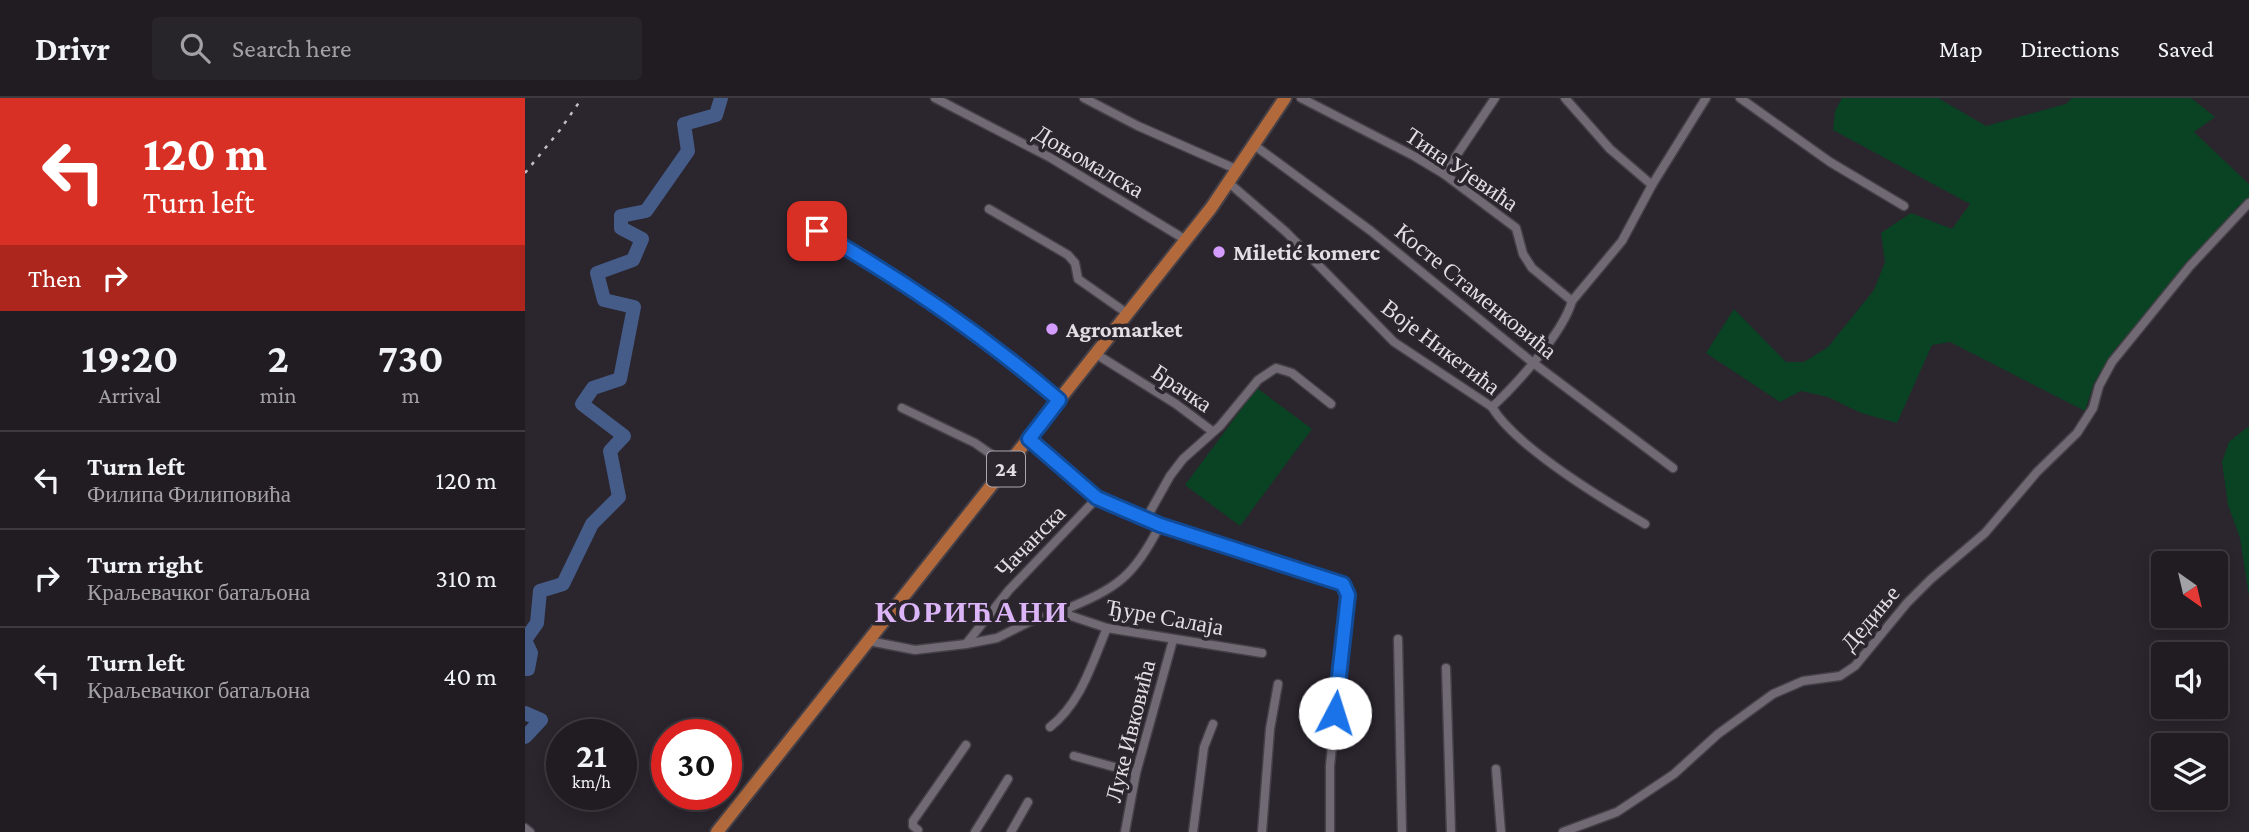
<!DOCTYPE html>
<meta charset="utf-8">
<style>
:root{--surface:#201c22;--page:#28252a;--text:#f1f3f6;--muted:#a2a1a5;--line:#3d3a40}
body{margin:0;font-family:"Crimson Pro",serif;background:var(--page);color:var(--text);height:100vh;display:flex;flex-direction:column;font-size:26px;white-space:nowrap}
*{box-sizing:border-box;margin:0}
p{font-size:23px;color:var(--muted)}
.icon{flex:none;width:38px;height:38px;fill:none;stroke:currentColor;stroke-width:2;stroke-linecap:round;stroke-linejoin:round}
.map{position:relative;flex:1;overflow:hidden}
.sheet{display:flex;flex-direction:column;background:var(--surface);width:525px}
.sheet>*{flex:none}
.top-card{background:#d93025;color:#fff;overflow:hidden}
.needle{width:46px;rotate:146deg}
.tools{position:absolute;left:1626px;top:453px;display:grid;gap:14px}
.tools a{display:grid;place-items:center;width:77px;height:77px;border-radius:7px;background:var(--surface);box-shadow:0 4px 18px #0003,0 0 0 2px var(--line);font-size:35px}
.speed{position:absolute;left:21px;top:621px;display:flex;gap:14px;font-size:35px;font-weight:700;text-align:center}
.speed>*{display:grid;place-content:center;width:91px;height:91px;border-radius:50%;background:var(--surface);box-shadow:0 4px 18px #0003,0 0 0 2px var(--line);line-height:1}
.speed small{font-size:18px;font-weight:400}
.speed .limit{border:10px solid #d22;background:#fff;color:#111}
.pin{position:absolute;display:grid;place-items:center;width:60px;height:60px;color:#fff;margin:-30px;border-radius:14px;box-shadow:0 4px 10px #0006}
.me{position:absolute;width:77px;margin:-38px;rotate:5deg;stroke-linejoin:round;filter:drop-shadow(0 0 5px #0008)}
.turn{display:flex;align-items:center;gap:24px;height:147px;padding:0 28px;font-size:32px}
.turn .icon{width:91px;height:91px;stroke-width:2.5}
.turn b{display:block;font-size:49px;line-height:60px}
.then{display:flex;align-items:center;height:66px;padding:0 28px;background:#0003;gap:14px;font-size:26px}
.eta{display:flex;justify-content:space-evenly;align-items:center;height:119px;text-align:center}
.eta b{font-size:42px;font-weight:700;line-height:49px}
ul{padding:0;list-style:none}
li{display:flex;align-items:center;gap:21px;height:98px;padding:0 28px;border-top:2px solid var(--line)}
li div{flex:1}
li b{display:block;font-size:26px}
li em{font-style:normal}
header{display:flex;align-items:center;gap:42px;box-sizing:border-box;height:98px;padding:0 35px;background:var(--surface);border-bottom:2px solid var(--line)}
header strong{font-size:33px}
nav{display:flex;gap:38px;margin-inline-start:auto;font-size:24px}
.search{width:490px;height:63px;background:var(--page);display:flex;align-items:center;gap:18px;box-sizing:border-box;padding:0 24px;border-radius:7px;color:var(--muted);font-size:26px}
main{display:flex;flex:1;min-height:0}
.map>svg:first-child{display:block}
</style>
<header>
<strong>Drivr</strong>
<div class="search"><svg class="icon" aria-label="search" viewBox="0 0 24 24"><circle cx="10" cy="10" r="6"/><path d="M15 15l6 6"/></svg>Search here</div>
<nav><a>Map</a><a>Directions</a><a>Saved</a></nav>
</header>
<main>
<section class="sheet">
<div class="top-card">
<div class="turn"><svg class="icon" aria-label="left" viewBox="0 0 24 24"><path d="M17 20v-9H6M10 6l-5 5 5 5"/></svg><div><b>120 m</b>Turn left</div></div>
<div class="then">Then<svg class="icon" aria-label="right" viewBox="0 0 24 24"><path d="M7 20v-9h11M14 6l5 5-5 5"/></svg></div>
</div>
<div class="eta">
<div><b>19:20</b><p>Arrival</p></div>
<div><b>2</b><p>min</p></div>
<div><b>730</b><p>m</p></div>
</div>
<ul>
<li><svg class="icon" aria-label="left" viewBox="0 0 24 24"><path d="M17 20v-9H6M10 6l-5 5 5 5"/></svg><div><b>Turn left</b><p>Филипа Филиповића</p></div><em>120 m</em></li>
<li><svg class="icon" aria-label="right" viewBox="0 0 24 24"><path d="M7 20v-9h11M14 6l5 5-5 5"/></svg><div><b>Turn right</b><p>Краљевачког батаљона</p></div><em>310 m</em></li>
<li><svg class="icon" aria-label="left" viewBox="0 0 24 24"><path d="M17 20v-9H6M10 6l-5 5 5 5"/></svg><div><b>Turn left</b><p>Краљевачког батаљона</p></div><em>40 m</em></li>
</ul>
</section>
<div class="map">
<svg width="1724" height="734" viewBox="0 0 1724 734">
<rect width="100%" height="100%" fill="#2b252e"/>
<g fill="#094323">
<polygon points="1317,0 1413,0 1461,28 1541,6 1547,0 1666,0 1690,19 1669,34 1724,86 1724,100 1590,251 1569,285 1560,313 1425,244 1407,247 1372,325 1336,315 1303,299 1276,293 1255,304 1181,255 1209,211 1261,264 1279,264 1303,249 1349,192 1360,164 1356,135 1386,115 1427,131 1445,106 1308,32 1310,13"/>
<polygon points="732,290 787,331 715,428 660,387"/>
<polygon points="1724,328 1724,498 1715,440 1703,407 1697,364 1704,344"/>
</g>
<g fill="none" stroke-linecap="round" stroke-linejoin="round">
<g stroke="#455c89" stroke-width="14">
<polyline points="0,571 3,571 6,555 0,542 12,525 15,493 38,486 67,426 94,399 85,353 99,338 57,306 68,290 95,281 109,209 79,202 72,175 108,162 117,141 96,130 96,118 121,113 163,53 159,26 191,17 196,0"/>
<polyline points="0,615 16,622 0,639"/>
</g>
<g stroke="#454047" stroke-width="11">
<g id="street">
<polyline points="410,0 526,60 661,142"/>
<polyline points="559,0 613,28 713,72"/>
<polyline points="776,0 889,58 919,76 991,130 998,156 1007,170 1047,203"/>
<polyline points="1040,0 1085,51 1127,87"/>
<polyline points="1215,0 1305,64 1379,108"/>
<polyline points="729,47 846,133 1007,264 1148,370"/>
<polyline points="919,76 970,0"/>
<path d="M704 85 761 134 869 244 967 309C990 348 1079 402 1120 426"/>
<polyline points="464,111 543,157 550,165 553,181 603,216"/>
<path d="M292 133C378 182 459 238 534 302"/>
<polyline points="571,256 651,306 687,333"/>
<path d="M967 309C991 287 1038 235 1047 203L1097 143 1127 87 1181 0"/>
<polyline points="377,310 450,345 483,368"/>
<polyline points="504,341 572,400 635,427 818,486 823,497 805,668 805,734"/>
<polyline points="621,421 645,378 658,361 695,328 733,282 751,270 767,275 806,306"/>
<path d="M539 512C592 490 609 479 635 427"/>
<polyline points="873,541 877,734"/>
<polyline points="344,543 390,552 441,546 472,540 504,524 539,512 546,518 582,530 737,555"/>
<polyline points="441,546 484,492 572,400"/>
<polyline points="921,570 926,734"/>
<path d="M525 629C556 605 567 565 582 530"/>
<polyline points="549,658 611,675"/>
<polyline points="971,671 976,734"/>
<polyline points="0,730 5,734"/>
<polyline points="393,732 388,728 388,723 441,647"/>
<polyline points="450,734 483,681"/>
<polyline points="486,734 503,704"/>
<polyline points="600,734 611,675 648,542"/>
<polyline points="668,734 679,649 688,626"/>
<polyline points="737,734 745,631 753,586"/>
<polyline points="1038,734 1092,714 1149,676 1193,636 1248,596 1278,583 1315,578 1330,568 1382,505 1406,481 1460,435 1512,374 1552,335 1568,310 1574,288 1587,264 1665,168 1724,105"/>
</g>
</g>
<g stroke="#454047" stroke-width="16">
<polyline id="primary" points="192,734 686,110 760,0"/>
</g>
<use href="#street" stroke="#716a74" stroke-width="8"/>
<use href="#primary" stroke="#b26a3d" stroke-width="12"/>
<polyline stroke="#c3bfc4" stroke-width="2.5" stroke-dasharray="3.5 7" stroke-linecap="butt" points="0,75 35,32 57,0"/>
</g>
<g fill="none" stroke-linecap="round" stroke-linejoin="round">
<g stroke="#114b97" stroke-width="18">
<path id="route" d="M292 133C378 182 459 238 534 302L504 341 572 400 635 427 818 486 823 497 810 615"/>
</g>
<use href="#route" stroke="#1a73e8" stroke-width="12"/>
</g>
<g fill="#d49cfc" stroke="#2b252e" stroke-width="2.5">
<circle cx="694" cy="154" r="7"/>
<circle cx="527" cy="231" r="7"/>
</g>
<g text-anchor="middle" stroke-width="7" stroke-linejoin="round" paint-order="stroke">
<rect fill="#2b252e" stroke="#aba6ad" stroke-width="2" x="462" y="353.5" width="38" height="35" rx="5"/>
<g font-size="21" font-weight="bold" fill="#e2dee3">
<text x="481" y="378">24</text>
</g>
<g font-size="23" fill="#e2dee3" stroke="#2b252e">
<text transform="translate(564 63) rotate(30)" y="8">Доњомалска</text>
<text transform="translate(937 71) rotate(34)" y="8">Тина Ујевића</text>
<text transform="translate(951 193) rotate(39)" y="8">Косте Стаменковића</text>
<text transform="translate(916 249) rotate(37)" y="8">Воје Никетића</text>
<text transform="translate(657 290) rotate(34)" y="8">Брачка</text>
<text transform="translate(505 443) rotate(-46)" y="8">Чачанска</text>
<text transform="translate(640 519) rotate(10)" y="8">Ђуре Салаја</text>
<text transform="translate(1345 520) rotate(-50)" y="8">Дедиње</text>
<text transform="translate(605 633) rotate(-76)" y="8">Луке Ивковића</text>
</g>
<g font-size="23" font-weight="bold" fill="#e2dee3" stroke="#2b252e" text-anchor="start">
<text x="708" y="162">Miletić komerc</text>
<text x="541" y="239">Agromarket</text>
</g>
<g font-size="30" font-weight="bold" letter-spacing="2" fill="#dbb5f7" stroke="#2b252e">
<text x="447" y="524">КОРИЋАНИ</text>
</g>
</g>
</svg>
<div class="tools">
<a><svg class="needle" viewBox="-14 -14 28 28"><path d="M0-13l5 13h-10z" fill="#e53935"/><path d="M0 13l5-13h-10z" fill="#a2a1a5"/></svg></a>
<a><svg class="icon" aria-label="sound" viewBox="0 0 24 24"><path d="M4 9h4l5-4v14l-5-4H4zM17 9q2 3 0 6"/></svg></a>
<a><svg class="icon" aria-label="layers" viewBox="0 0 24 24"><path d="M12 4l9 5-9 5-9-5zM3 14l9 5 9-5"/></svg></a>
</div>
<div class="speed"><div>21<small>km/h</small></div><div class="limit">30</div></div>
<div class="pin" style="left:292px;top:133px;background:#d93025"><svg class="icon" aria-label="arrive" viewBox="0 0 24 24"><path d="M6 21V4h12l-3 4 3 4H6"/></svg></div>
<svg class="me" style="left:810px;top:615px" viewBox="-20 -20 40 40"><circle r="19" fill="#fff"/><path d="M0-13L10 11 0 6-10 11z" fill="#1a73e8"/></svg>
</div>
</main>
